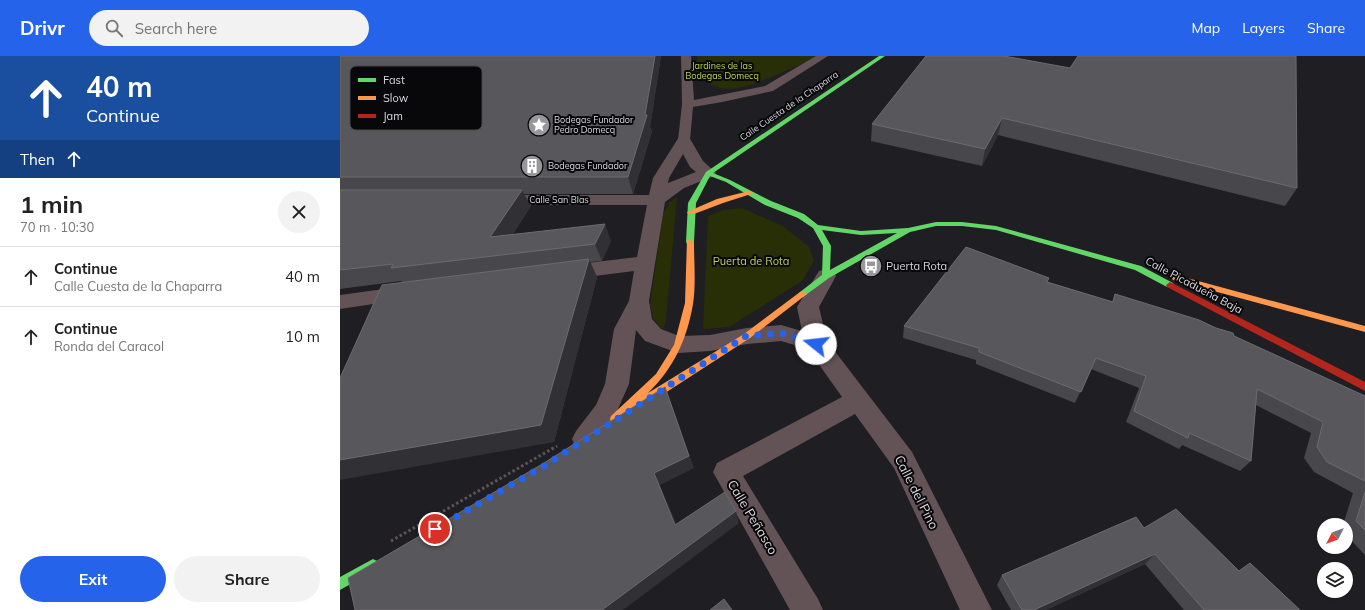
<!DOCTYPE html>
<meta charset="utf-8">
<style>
:root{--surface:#fff;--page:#f2f2f2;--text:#222;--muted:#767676;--line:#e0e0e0;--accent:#2563eb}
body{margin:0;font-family:Mulish,sans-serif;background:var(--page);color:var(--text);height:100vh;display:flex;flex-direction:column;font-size:15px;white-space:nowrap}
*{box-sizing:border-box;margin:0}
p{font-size:13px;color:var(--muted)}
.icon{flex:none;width:22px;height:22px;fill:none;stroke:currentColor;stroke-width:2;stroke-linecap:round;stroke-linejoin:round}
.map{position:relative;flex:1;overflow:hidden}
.panel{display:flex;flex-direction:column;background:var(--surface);width:340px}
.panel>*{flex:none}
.hud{background:#1a4fa0;color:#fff;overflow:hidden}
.needle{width:26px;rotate:228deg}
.fabs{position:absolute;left:977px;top:462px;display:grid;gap:8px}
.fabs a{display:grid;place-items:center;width:36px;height:36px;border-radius:50%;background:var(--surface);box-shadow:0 1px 3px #0004;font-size:20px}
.pin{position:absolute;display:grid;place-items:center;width:34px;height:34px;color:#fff;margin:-17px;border:2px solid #fff;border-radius:50%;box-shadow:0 1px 4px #0007}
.me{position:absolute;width:44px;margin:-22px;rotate:286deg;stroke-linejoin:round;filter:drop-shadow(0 0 3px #0008)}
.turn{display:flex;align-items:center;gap:14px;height:84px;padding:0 20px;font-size:18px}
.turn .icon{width:52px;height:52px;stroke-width:2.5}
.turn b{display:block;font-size:28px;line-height:34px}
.then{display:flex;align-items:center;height:38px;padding:0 20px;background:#0003;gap:8px;font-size:15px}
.round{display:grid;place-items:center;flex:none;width:42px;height:42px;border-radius:21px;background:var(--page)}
.headline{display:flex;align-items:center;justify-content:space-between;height:68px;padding:0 20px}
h1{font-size:24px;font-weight:700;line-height:30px}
.cta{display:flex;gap:8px;margin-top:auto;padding:8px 20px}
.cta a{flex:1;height:46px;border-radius:24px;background:var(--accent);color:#fff;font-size:16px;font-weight:700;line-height:46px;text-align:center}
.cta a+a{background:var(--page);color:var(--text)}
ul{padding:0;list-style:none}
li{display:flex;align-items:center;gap:12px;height:60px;padding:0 20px;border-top:1px solid var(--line)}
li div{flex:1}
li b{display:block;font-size:15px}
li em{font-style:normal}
header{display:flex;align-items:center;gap:24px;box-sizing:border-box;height:56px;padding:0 20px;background:var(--accent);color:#fff}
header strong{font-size:19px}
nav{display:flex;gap:22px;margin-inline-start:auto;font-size:14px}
.search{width:280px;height:36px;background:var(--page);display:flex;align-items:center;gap:10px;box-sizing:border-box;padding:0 14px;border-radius:22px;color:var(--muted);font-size:15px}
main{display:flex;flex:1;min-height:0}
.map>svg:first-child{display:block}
</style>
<header>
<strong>Drivr</strong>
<div class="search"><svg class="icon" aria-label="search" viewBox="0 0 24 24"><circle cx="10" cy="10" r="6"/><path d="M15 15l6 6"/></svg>Search here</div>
<nav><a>Map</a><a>Layers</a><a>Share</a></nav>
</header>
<main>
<section class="panel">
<div class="hud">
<div class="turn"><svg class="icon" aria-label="ahead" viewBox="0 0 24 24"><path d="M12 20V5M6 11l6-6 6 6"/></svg><div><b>40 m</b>Continue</div></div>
<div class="then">Then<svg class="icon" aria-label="ahead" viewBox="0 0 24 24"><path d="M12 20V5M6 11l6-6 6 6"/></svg></div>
</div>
<div class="headline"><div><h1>1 min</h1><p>70 m · 10:30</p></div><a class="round"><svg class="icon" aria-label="close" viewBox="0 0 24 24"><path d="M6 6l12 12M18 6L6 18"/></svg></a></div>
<ul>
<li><svg class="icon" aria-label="ahead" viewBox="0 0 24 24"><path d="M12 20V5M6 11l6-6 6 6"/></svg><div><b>Continue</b><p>Calle Cuesta de la Chaparra</p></div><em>40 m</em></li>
<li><svg class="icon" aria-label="ahead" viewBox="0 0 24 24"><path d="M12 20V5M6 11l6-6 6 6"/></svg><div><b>Continue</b><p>Ronda del Caracol</p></div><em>10 m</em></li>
</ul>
<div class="cta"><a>Exit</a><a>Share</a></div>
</section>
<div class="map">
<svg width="1025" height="554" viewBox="0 0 1025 554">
<rect width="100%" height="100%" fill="#1f1e23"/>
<g fill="#282e06">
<path d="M357 0H476L468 5C446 14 403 38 380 32 372 30 365 25 359 19Z"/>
<polygon points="337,141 326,264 324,272 321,272 313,262 310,249 323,158 330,146"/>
<polygon points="402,152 443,170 469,191 474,205 462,225 389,271 363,273 368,160 383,154"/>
</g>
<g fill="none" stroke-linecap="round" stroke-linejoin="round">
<polyline stroke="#5e5457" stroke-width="3" stroke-dasharray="2.5 2.5" stroke-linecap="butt" points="51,485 217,390"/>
<polygon fill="#635356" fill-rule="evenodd" points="341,0 351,0 354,44 425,30 476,0 488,0 433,35 382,46 353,51 350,84 348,87 340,87 338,84 342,48"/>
<g fill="#635356" fill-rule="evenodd">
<path d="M344 79 349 81 363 105 376 117 374 120 344 132 325 146 309 245 312 263 321 273 339 280 370 279 407 272 441 269 462 275 457 251 479 215 486 213 493 215 496 220 479 251 487 285 572 396 652 554H620L554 412 515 358 403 420 478 543 483 554H450L373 416 377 407 502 341 468 293 441 285 407 288 370 295 338 297 305 285 296 274 289 328 274 362 254 391 245 394 236 391 232 383 236 375 256 349 265 328 274 273 289 245 294 215 223 224 216 222 213 217 216 212 223 210 297 201 307 149H157L151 148 148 144 151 140 157 139H309L313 122 339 81ZM343 98 350 111 356 116 328 127 329 122Z"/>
<polygon points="66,230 73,232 76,237 73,242 0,253 0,239"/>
</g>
<g fill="#63d668" fill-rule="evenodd">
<path d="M539 0H545L373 117 390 124 431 145 464 158 478 169 521 175 568 172 596 166H622L656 170 801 210 833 227 834 229 833 231H827L795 214 656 174 622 170H596L570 176 489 222 463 241 459 238 460 236 482 219 483 190 473 172 458 162 425 149 386 126 370 120 356 147 354 186 350 188H347L346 186 348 147 366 116ZM482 174 521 179 557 177 490 214 491 190Z"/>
<polygon points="33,503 37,505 39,509 37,513 0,534 0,521"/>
</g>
<g fill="#ff974d" fill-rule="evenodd">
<polygon points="409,135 413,137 411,138 383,147 354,158 348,158 347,156 377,143"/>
<path d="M347 184H350L354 186C354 205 356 230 353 248 347 283 334 312 308 337L404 278 460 236 463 235 467 238 410 282 305 350 301 351 297 349 279 366 275 367 271 366 270 363 271 360 316 318 334 289 345 247Z"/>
<polygon points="836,219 1025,270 1025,276 833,224 832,222 833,220"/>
</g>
<polygon fill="#b3261e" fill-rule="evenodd" points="830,226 1025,326 1025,335 827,231 826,229"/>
</g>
<g fill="#48474b">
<polygon points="0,0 321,0 310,71 312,75 293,138 184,138 191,150 173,178 271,185 262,205 250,206 257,221 214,386 61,225 0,233"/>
<polygon points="586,0 957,132 945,150 658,79 642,110 531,85 532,68"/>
<polygon points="708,226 772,246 775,238 894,280 1025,340 1025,499 1006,479 1006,469 1003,469 1013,437 974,416 964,402 971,377 916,349 911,405 900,415 842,389 839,393 786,366 799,332 751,313 735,347 636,308 636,304 563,282 564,270"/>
<polygon points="804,472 899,515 910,507 960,554 844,554 805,508 706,554 671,554 657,529 662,519"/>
</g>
<g fill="#313034">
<polygon points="315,0 321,0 310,71 312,75 293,138 288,121 305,59"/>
<polygon points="662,62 658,79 642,110 645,93"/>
<polygon points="182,134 191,150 160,198 150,181"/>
<polygon points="265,168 271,185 262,205 255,188"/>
<polygon points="249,203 257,221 214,386 0,424 0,404"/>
<polygon points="325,331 330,344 354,412 320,429 341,479 335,469 314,417"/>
<polygon points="396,455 399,467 283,554 262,554"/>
<polygon points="815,498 805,508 706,554 694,554"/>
</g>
<g fill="#58575b" stroke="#6c6b6f">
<polygon points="0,0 315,0 305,59 307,59 288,121 0,121"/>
<polygon points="586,0 664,0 730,12 738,0 956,0 957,132 662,62 645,93 532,68"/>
<polygon points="0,134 182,134 150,181 265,168 255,188 51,212 53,208 0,214"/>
<polygon points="626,191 709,222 707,226 773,246 775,238 859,264 876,272 893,277 894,280 1025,340 1025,425 987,406 977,391 983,366 917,333 911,405 849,377 848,382 794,355 806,320 756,302 741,336 639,296 639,292 564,270"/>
<polygon points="249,203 201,369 0,404 0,322 42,229"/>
<polygon points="325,331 349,400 314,417 335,469 385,436 396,455 262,554 15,554 8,522 204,407"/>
<polygon points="1025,436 1025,474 1016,465"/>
<polygon points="836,453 899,515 910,507 960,554 864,554 815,498 694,554 682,554 662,519 796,461 804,472"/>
<polygon points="384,543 392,554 370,554"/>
</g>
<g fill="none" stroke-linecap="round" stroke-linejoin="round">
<polyline stroke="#2563eb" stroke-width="7" stroke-dasharray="0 12.6" points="95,473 204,410 406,280 441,277 476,288"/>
</g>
<defs>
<g id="sight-disc" transform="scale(1.15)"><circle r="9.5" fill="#98979c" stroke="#08080a"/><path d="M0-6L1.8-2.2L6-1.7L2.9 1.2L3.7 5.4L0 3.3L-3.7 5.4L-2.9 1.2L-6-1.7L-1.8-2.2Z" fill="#fff"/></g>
<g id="building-disc" transform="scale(1.15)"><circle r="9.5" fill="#98979c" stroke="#08080a"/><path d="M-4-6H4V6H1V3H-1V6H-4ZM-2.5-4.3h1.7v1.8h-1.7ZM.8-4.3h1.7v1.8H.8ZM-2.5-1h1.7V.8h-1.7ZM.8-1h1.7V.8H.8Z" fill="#fff"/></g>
<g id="bus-disc" transform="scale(1.15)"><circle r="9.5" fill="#98979c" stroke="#08080a"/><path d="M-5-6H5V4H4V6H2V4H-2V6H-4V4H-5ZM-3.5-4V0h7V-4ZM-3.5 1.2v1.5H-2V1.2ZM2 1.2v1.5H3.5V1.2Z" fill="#fff"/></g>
</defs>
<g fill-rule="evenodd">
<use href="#sight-disc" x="199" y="69"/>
<use href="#building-disc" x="192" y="110"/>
<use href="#bus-disc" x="531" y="210"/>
</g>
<g text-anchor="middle" stroke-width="4" stroke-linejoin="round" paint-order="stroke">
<g font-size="9" fill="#bcd456" stroke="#08080a">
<text x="382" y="13">Jardines de las<tspan x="382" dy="10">Bodegas Domecq</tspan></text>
</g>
<g font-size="9" fill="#d9d8dd" stroke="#08080a">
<text transform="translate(449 50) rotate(-34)" y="3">Calle Cuesta de la Chaparra</text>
<text x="219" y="147">Calle San Blas</text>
</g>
<g font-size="9" fill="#d9d8dd" stroke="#08080a" text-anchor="start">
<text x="214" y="67">Bodegas Fundador<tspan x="214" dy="10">Pedro Domecq</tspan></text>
<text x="208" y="113">Bodegas Fundador</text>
</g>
<g font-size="11" fill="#bcd456" stroke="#08080a">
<text x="411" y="209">Puerta de Rota</text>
</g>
<g font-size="11" fill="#d9d8dd" stroke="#08080a" text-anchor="start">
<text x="546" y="214">Puerta Rota</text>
</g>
<g font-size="11" fill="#d9d8dd" stroke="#08080a">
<text transform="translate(854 229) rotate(28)" y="4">Calle Picadueña Baja</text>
</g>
<g font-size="13" fill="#d9d8dd" stroke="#08080a">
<text transform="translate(577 436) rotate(63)" y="5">Calle del Pino</text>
<text transform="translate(413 461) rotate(59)" y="5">Calle Peñasco</text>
</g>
</g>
<rect x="10" y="10" width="132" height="64" rx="6" fill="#08080a" stroke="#474649" stroke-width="1"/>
<rect x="18" y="22" width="18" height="4" fill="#63d668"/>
<rect x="18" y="40" width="18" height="4" fill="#ff974d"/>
<rect x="18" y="58" width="18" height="4" fill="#b3261e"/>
<g font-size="11" fill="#d9d8dd">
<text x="43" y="28">Fast</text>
<text x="43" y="46">Slow</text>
<text x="43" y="64">Jam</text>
</g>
</svg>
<div class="fabs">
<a><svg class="needle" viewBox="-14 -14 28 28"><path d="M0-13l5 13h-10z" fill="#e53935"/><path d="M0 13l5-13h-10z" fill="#767676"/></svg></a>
<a><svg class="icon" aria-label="layers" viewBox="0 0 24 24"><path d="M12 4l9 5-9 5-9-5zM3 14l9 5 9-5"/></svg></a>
</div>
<div class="pin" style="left:95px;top:473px;background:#d93025"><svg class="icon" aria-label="arrive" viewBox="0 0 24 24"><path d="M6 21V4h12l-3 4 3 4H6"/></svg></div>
<svg class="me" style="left:476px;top:288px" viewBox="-20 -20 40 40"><circle r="19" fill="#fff"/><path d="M0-13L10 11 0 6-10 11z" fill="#2563eb"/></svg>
</div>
</main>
